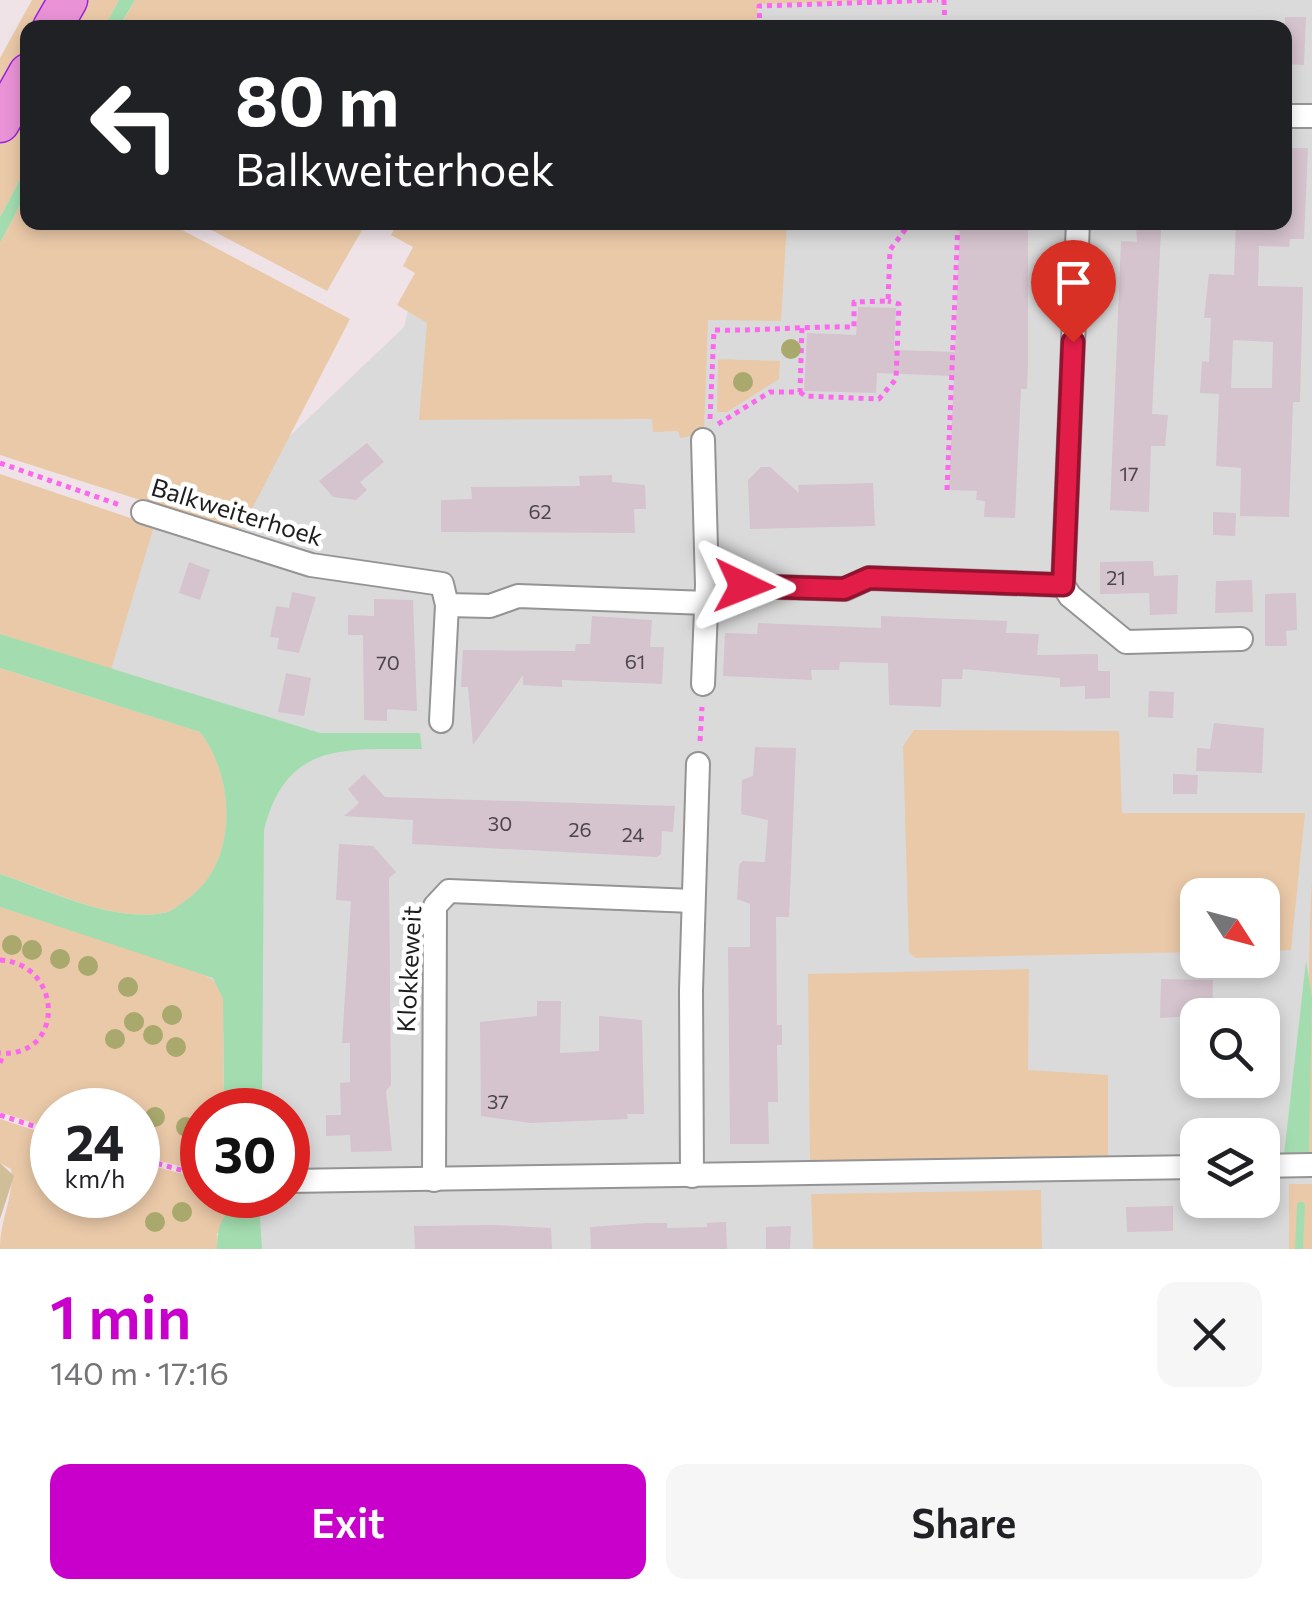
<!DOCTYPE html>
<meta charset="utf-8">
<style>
:root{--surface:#fff;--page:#f6f6f6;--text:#202124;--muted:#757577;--accent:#c900cb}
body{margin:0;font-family:Commissioner,sans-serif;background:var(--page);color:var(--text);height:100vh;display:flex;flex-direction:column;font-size:38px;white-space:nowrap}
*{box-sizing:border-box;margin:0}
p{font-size:32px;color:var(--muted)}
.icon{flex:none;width:55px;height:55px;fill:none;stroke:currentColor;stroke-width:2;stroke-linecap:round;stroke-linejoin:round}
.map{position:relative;height:1249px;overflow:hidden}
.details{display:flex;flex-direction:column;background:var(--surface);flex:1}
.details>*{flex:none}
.banner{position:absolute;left:20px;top:20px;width:1272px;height:210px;border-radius:20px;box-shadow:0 5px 15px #0003;background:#202124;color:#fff;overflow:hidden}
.needle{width:65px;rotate:126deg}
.buttons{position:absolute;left:1180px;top:878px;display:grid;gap:20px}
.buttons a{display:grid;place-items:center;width:100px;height:100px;border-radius:20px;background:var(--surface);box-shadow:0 5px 15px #0003;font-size:50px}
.speed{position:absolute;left:30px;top:1088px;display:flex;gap:20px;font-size:50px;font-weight:700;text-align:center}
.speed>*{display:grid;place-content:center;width:130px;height:130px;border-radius:50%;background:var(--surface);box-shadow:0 5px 15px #0003;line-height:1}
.speed small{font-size:25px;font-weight:400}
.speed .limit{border:15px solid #d22;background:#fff;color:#111}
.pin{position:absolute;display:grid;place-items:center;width:85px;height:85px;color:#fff;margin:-102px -42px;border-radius:50% 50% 50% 0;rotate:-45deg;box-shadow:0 0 10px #0007}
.pin .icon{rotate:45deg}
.me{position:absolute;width:110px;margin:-55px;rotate:92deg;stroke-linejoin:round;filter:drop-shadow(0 0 8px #0008)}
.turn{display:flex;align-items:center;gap:35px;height:210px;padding:0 50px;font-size:45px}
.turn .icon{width:130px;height:130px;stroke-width:2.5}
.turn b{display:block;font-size:70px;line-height:85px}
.round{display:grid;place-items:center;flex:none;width:105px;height:105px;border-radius:20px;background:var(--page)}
.summary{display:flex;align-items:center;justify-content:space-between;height:170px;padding:0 50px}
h1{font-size:60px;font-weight:600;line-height:75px;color:var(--accent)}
.primary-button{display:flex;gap:20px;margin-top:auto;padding:20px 50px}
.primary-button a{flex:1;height:115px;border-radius:20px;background:var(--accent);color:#fff;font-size:40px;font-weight:600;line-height:115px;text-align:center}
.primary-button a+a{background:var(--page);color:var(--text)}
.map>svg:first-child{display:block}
</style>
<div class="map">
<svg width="1312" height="1249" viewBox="0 0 1312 1249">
<rect width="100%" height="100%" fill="#efe3e7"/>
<path fill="#dbdadb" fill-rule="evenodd" d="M891 0H1312V1249H252L251 1195H288V1110H251L103 682 156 504 233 490 404 327 429 223 1285 222V28H756L757 4ZM1198 895H1262V960H1198ZM1198 1015H1262V1080H1198ZM1198 1135H1262V1200H1198Z"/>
<g fill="#eac9a8">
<polygon points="32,0 55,0 40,27 28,28 27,50 0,99 0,58"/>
<polygon points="75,0 119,0 104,27 59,28"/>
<polygon points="135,0 891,0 758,4 756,28 119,28"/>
<polygon points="27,86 27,166 0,217 0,137"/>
<polygon points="27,192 28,222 169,223 350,319 240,532 0,455 0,243"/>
<polygon points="398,222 787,223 781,321 708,320 704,434 680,438 678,431 653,432 652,419 419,420 427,323 397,305 415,273 403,266 413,247 391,235"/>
<polygon points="198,223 366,223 327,291"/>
<polygon points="718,359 780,361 779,379 727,412 717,412"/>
<polygon points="0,474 154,526 111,670 0,634"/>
<path d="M0 668 200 732C235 777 239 861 189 898 182 904 172 912 163 913 110 922 50 890 0 874Z"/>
<polygon points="914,730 1119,731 1122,813 1305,813 1291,950 1263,951 1262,895 1198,895 1197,952 916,958 909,953 903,746"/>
<path d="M1312 879V1155H1309C1311 1062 1306 971 1312 879Z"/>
<polygon points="0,907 195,970 217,982 223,999 224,1110 202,1110 202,1172 138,1155 138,1110 52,1110 52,1129 0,1112"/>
<polygon points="1029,969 1028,1070 1108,1075 1108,1159 810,1164 808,974"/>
<path d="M0 1119 52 1136V1195H138V1162L202 1179V1195H251V1206L244 1204 217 1234V1249H0C0 1219 15 1194 11 1169L0 1163Z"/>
<rect x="1289" y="1184" width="23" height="65"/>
<polygon points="1041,1190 1042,1249 813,1249 811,1194"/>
</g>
<polygon fill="#cfbe97" points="0,1163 14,1176 0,1219"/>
<g fill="#a3ddaf">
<polygon points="119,0 135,0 119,27 104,27"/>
<polygon points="27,166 27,192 0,243 0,217"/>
<path d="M0 634 320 733H420L422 749C345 750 287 740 264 830L262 1110H224L223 999 213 978 0 907V874C49 890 110 922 163 913 172 912 182 903 189 898 239 861 235 777 200 732L0 668Z"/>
<polygon points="1306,961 1312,997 1309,1155 1284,1155"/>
<path d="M244 1204 260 1217 262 1249H217C217 1228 221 1210 244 1204Z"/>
</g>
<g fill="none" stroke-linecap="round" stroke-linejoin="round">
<polyline stroke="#a3ddaf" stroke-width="8" points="1299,1249 1301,1206"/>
</g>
<g fill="#d5c3ce" fill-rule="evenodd">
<polygon points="1285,17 1306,17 1304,65 1285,64"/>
<path d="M1285 148H1308L1304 239H1290L1289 247 1259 246 1258 286 1303 287 1300 402H1293L1289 517 1240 516 1241 468 1216 466 1219 394 1200 393 1202 361 1209 362 1211 318H1204L1209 274 1234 275 1236 222H1285ZM1233 340 1273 342 1272 388H1231Z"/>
<polygon points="960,222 1028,222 1028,364 1027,389 1021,389 1015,518 984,517 985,501 976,500 977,491 949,490 954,376 877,373 876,393 804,391 807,333 856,335 858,307 896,308 894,350 955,352"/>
<polygon points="1136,222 1157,222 1161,231 1152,414 1168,415 1165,446 1151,446 1149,512 1110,510 1121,241 1137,242"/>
<polygon points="367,443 384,462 360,482 367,490 356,500 333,497 319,481"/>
<polygon points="761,467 770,467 799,493 798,485 873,483 875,526 750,529 748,480"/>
<polygon points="612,475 612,482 645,485 646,509 634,509 635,533 441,532 441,500 472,499 471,487 580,486 579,476"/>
<polygon points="1213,512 1236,513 1235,536 1213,535"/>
<polygon points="1153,561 1154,576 1178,575 1177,614 1150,615 1149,593 1100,594 1100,562"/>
<polygon points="189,562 210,570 200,600 179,593"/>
<polygon points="1252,580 1253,612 1215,613 1216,581"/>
<polygon points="292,592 316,597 299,653 277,649 279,638 270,637 276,606 289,608"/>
<polygon points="1296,593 1297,630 1286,631 1287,646 1265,646 1265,594"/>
<polygon points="374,599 413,600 417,711 387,709 387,721 364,720 363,635 348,635 348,615 374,616"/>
<polygon points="592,616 652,620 650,647 664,647 662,684 562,680 562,687 523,685 523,675 473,745 468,687 461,687 463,650 575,651 576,644 590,644"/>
<polygon points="881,616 1007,621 1006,633 1039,634 1037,655 1098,654 1098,671 1110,671 1110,698 1085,699 1085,686 1060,687 1060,678 963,669 962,679 942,679 941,707 889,705 888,663 840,662 839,670 811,670 812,680 723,676 725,633 757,634 758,623 881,628"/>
<polygon points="286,673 311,678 304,716 278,712"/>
<polygon points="1149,691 1174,692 1173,718 1148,717"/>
<polygon points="1214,723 1264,728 1262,773 1196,771 1197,748 1210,749"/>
<polygon points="755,747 796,748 789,917 776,917 777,1025 782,1025 782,1045 777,1045 778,1102 768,1102 769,1144 730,1144 728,947 750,947 750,904 737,899 739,865 743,861 765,862 768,820 741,814 742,780 753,776"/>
<polygon points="364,774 385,797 675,806 673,832 662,831 661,854 657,857 412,844 413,820 344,816 359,803 348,789"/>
<polygon points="1173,774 1198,775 1197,794 1173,794"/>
<polygon points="339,844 373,846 396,872 389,878 391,1085 386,1091 392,1151 351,1152 350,1135 326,1136 326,1115 341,1115 340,1083 350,1082 350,1043 342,1043 351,901 336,900"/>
<polygon points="1161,979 1213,980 1212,1015 1160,1018"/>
<polygon points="537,1001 561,1001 560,1053 599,1051 599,1016 642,1020 644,1114 627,1114 628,1119 530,1123 481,1116 480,1022 537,1016"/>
<polygon points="1173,1206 1173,1231 1127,1232 1126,1207"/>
<polygon points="726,1222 727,1249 591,1249 590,1227 647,1223 667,1223 667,1228 707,1227 707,1223"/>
<polygon points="494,1225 551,1228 552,1249 415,1249 414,1226"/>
<polygon points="791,1226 790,1249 766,1249 766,1227"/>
</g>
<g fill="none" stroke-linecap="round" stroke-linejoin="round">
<g stroke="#949494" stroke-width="26">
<g id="minor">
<polyline points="1285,116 1312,116"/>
<polyline points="1078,222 1063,585 1070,596 1126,642 1241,639"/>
<polyline points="143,512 311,565 442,584 447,605 441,721"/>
<polyline points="707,585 845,589 869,578 1063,585"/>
<polyline points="447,605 490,606 518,596 707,603"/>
<polyline points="703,684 707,585 703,440"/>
<polyline points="1262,1166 1312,1165"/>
<polyline points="692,1176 691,990 698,764"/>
<polyline points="434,1180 435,906 449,891 693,901"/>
<polyline points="288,1181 1198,1167"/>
</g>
</g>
<g stroke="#9a22db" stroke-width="41">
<g id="trunk">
<polyline points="52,28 68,0"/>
<polyline points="0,123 28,73"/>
</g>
</g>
<g stroke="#fb67ed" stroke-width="5" stroke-dasharray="5 5" stroke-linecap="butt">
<polyline points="944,0 945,28"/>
<polyline points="760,28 759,6 938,0"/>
<polyline points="800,392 805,396 879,399 896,379 899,304 888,301"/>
<path d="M710 419 714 330C762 331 806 326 854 327V302L888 301 890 250 911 222"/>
<polyline points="718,424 770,392 800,392 802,326"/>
<polyline points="0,463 120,505"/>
<polyline points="947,490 958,222"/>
<polyline points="700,741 702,707"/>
<path d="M0 960C63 963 66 1058 0 1053"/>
<polyline points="0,1063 3,1054"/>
<polyline points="0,1115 52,1132"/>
<polyline points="138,1158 202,1176"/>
</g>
<use href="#minor" stroke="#fff" stroke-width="22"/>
<use href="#trunk" stroke="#e992d6" stroke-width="38"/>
</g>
<g fill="#a9a86d">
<circle cx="791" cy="349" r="10"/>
<circle cx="743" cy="382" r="10"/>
<circle cx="12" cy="945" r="10"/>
<circle cx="32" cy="950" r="10"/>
<circle cx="60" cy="959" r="10"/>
<circle cx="88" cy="966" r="10"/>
<circle cx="128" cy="987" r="10"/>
<circle cx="172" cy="1015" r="10"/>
<circle cx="134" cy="1022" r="10"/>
<circle cx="153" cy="1035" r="10"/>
<circle cx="115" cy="1039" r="10"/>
<circle cx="176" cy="1047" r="10"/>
<circle cx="155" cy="1117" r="10"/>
<circle cx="186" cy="1127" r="10"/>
<circle cx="182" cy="1212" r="10"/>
<circle cx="155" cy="1222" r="10"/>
</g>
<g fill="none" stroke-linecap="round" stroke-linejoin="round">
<g stroke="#92132f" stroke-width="25">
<polyline id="route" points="744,586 844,589 869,578 1063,585 1073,342"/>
</g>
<use href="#route" stroke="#e11d48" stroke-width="18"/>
</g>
<g text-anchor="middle" stroke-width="9" stroke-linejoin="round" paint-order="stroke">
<g font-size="20" fill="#4b4649">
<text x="1129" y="481">17</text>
<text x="540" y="519">62</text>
<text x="1116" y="585">21</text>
<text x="635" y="669">61</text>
<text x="388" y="670">70</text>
<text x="500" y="831">30</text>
<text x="580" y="837">26</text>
<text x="633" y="842">24</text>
<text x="498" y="1109">37</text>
</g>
<g font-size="25" fill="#1d1d1d" stroke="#fff">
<text transform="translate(237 512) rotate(17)" y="9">Balkweiterhoek</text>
<text transform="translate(409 969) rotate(-87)" y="9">Klokkeweit</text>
</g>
</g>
</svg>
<div class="buttons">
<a><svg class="needle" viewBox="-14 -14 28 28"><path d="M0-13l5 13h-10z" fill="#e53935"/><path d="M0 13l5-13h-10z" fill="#757577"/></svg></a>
<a><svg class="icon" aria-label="search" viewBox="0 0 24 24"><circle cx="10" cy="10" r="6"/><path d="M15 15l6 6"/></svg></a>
<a><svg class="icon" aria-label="layers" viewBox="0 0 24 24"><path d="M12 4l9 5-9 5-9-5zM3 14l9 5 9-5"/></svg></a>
</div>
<div class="speed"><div>24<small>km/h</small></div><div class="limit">30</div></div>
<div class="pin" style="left:1073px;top:342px;background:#d93025"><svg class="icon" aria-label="arrive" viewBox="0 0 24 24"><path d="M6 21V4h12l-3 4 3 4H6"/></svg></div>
<svg class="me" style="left:744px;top:586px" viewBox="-20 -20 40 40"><path d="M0-17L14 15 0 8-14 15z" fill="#e11d48" stroke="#fff" stroke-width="4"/></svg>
<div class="banner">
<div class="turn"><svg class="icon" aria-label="left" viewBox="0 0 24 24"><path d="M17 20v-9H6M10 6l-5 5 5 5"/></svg><div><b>80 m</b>Balkweiterhoek</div></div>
</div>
</div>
<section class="details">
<div class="summary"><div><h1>1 min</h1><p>140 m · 17:16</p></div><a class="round"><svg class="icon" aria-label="close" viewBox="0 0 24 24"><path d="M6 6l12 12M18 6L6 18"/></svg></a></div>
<div class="primary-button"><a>Exit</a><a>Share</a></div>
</section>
